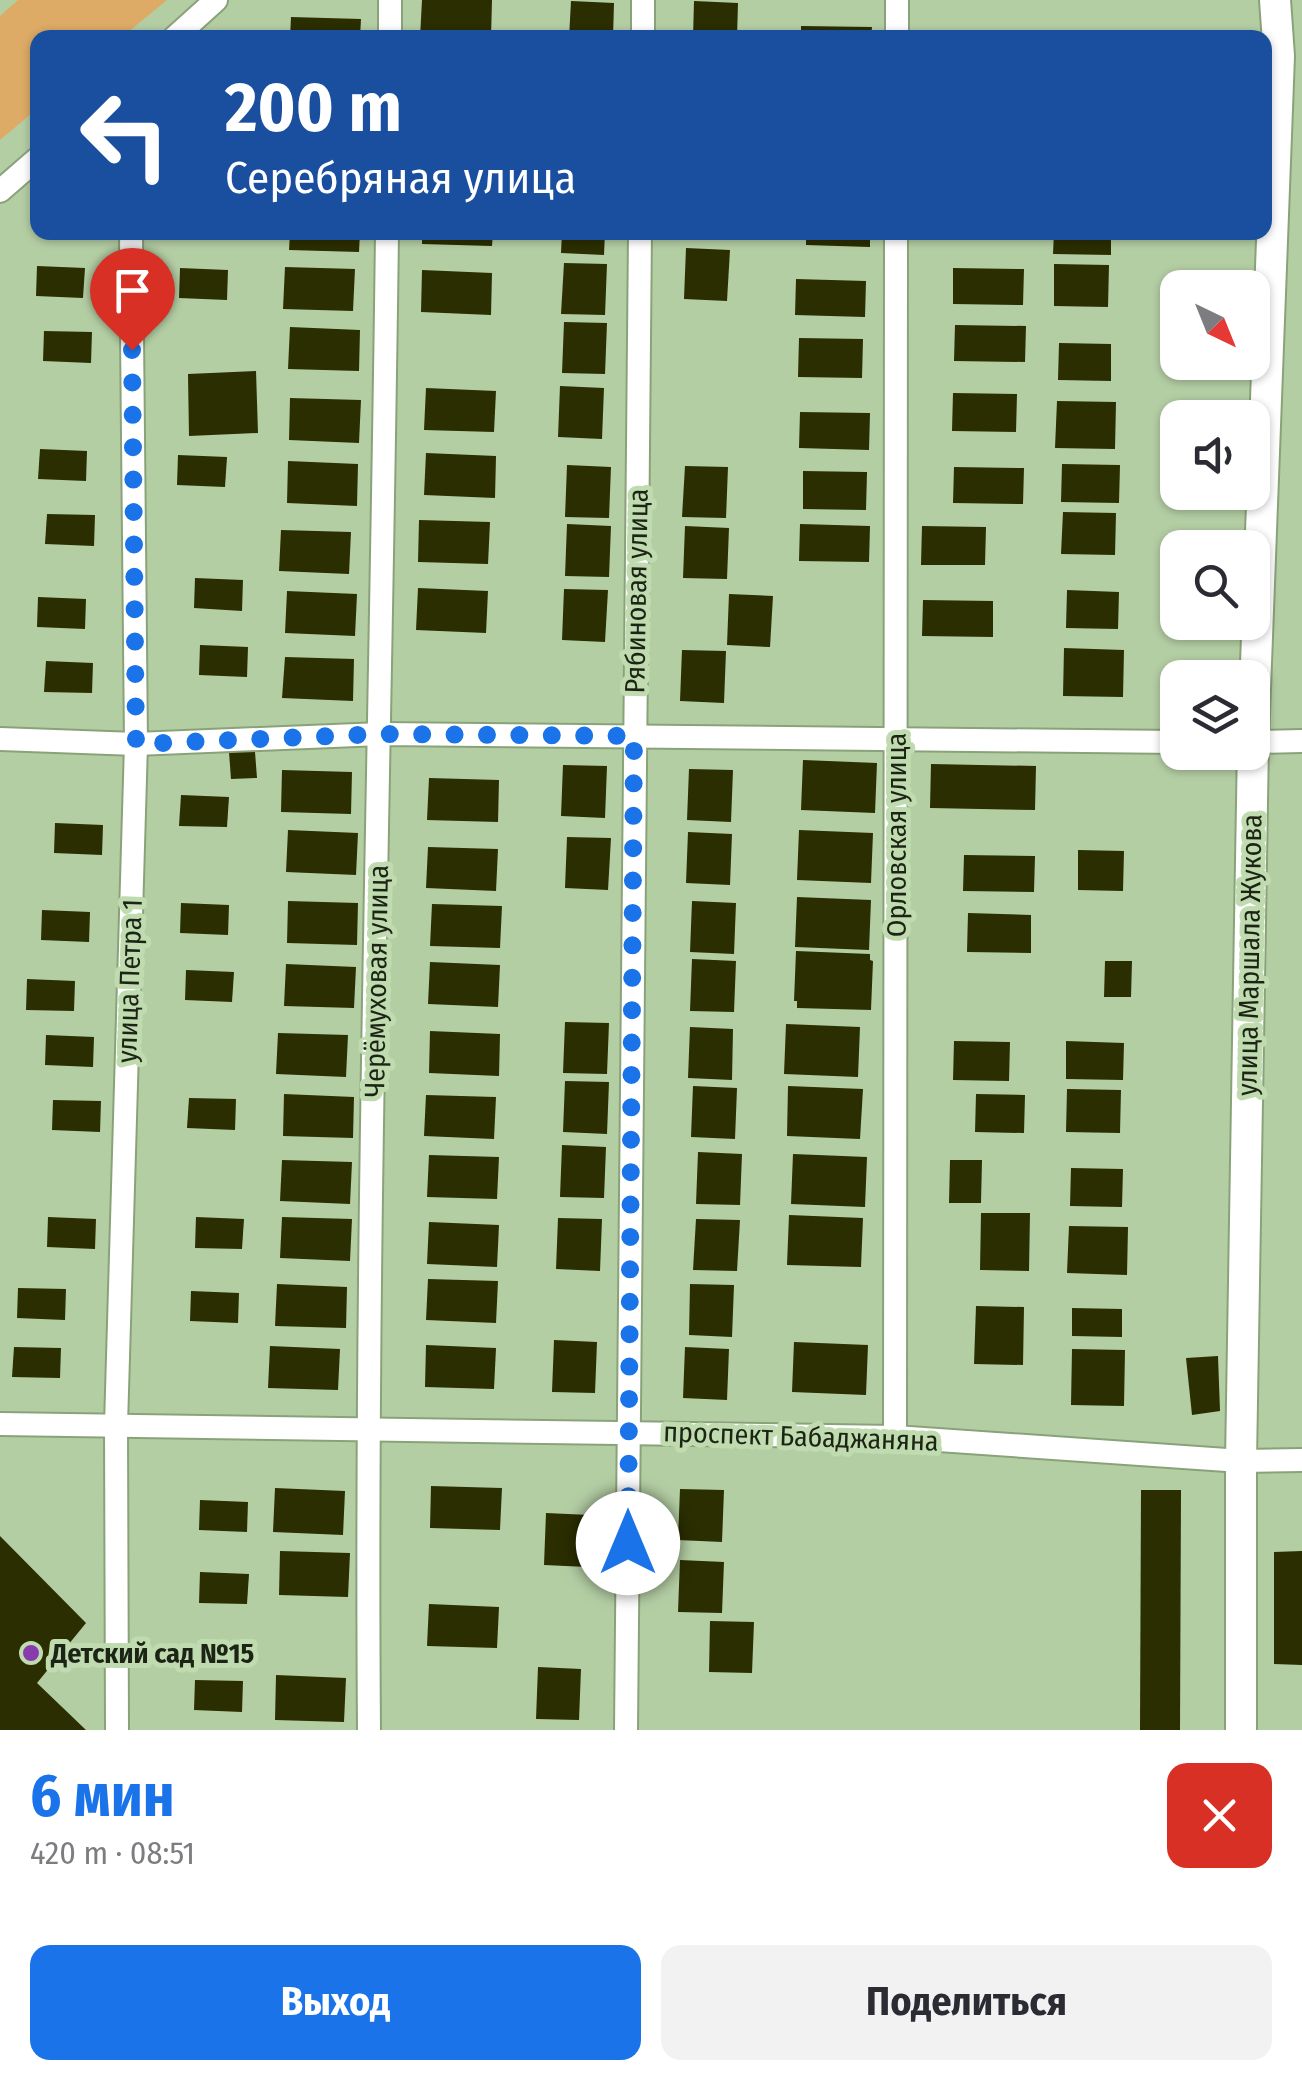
<!DOCTYPE html>
<html lang="ru">
<meta charset="utf-8">
<style>
:root{--surface:#fff;--page:#f2f2f3;--text:#2b2b33;--muted:#7c7c81;--accent:#1a73e8}
body{margin:0;font-family:"Fira Sans Condensed",sans-serif;background:var(--page);color:var(--text);height:100vh;display:flex;flex-direction:column;font-size:38px;white-space:nowrap}
*{box-sizing:border-box;margin:0}
p{font-size:32px;color:var(--muted)}
.icon{flex:none;width:55px;height:55px;fill:none;stroke:currentColor;stroke-width:2;stroke-linecap:round;stroke-linejoin:round}
.map{position:relative;height:1730px;overflow:hidden}
.sheet{display:flex;flex-direction:column;background:var(--surface);flex:1}
.sheet>*{flex:none}
.banner{position:absolute;left:30px;top:30px;width:1242px;height:210px;border-radius:20px;box-shadow:0 2px 8px #0004;background:#1a4fa0;color:#fff;overflow:hidden}
.needle{width:65px;rotate:137deg}
.controls{position:absolute;left:1160px;top:270px;display:grid;gap:20px}
.controls a{display:grid;place-items:center;width:110px;height:110px;border-radius:20px;background:var(--surface);box-shadow:0 2px 8px #0004;font-size:50px}
.pin{position:absolute;display:grid;place-items:center;width:85px;height:85px;color:#fff;margin:-102px -42px;border-radius:50% 50% 50% 0;rotate:-45deg;box-shadow:0 0 10px #0007}
.pin .icon{rotate:45deg}
.me{position:absolute;width:110px;margin:-55px;rotate:0deg;stroke-linejoin:round;filter:drop-shadow(0 0 8px #0008)}
.turn{display:flex;align-items:center;gap:35px;height:210px;padding:0 30px;font-size:45px}
.turn .icon{width:130px;height:130px;stroke-width:2.5}
.turn b{display:block;font-size:70px;line-height:85px}
.round{display:grid;place-items:center;flex:none;width:105px;height:105px;border-radius:20px;background:var(--page)}
.overview{display:flex;align-items:center;justify-content:space-between;height:170px;padding:0 30px}
h1{font-size:60px;font-weight:700;line-height:75px;color:var(--accent)}
.primary-button{display:flex;gap:20px;margin-top:auto;padding:20px 30px}
.primary-button a{flex:1;height:115px;border-radius:20px;background:var(--accent);color:#fff;font-size:40px;font-weight:700;line-height:115px;text-align:center}
.primary-button a+a{background:var(--page);color:var(--text)}
.map>svg:first-child{display:block}
</style>
<div class="map">
<svg width="1302" height="1730" viewBox="0 0 1302 1730">
<rect width="100%" height="100%" fill="#b4cea4"/>
<polygon fill="#deab66" points="18,0 167,0 122,37 38,38 37,109 0,140 0,16"/>
<g fill="#2b2e00">
<polygon points="422,0 492,0 491,38 420,38"/>
<polygon points="571,1 614,3 613,38 569,38"/>
<polygon points="694,1 738,3 737,38 693,38"/>
<polygon points="291,17 361,19 360,38 290,38"/>
<polygon points="801,26 872,27 871,38 801,38"/>
<polygon points="933,33 1004,34 1004,38 933,38"/>
<polygon points="290,232 360,232 359,252 289,250"/>
<polygon points="422,232 493,232 492,246 422,244"/>
<polygon points="562,232 605,232 604,255 561,253"/>
<polygon points="806,232 870,232 870,247 806,245"/>
<polygon points="1054,232 1111,232 1111,255 1053,254"/>
<polygon points="686,248 730,250 727,301 684,299"/>
<polygon points="564,263 607,264 605,315 561,314"/>
<polygon points="1054,264 1109,265 1108,307 1054,306"/>
<polygon points="37,266 85,268 83,298 36,296"/>
<polygon points="285,267 355,269 353,311 283,309"/>
<polygon points="180,268 228,270 227,300 179,298"/>
<polygon points="953,268 1024,269 1023,305 953,304"/>
<polygon points="422,270 492,273 491,315 421,312"/>
<polygon points="796,279 866,281 865,317 795,315"/>
<polygon points="564,322 607,323 605,374 562,373"/>
<polygon points="955,325 1026,326 1025,362 954,361"/>
<polygon points="290,327 360,330 359,371 288,369"/>
<polygon points="44,331 92,332 91,363 43,361"/>
<polygon points="799,338 863,339 862,378 798,377"/>
<polygon points="1059,343 1111,344 1111,381 1058,380"/>
<polygon points="256,371 258,433 189,436 188,374"/>
<polygon points="560,386 604,388 602,439 558,437"/>
<polygon points="426,388 496,391 494,432 424,430"/>
<polygon points="953,393 1017,394 1016,432 952,431"/>
<polygon points="290,398 361,400 359,443 289,440"/>
<polygon points="1057,401 1116,402 1115,449 1055,448"/>
<polygon points="800,412 870,413 869,450 799,448"/>
<polygon points="40,449 87,451 86,481 38,479"/>
<polygon points="426,453 496,456 495,498 424,495"/>
<polygon points="178,455 227,457 225,487 177,485"/>
<polygon points="288,461 358,464 357,506 287,503"/>
<polygon points="1062,464 1120,465 1119,503 1061,502"/>
<polygon points="567,465 611,467 609,518 565,517"/>
<polygon points="685,466 728,467 726,518 682,517"/>
<polygon points="954,467 1024,468 1023,504 953,503"/>
<polygon points="803,471 867,472 866,510 803,509"/>
<polygon points="1063,512 1116,513 1115,555 1061,554"/>
<polygon points="47,514 95,515 94,546 45,544"/>
<polygon points="419,520 490,522 488,564 418,562"/>
<polygon points="567,524 611,526 609,577 565,576"/>
<polygon points="800,524 870,526 869,562 799,561"/>
<polygon points="685,526 729,528 727,579 683,578"/>
<polygon points="922,526 986,527 985,565 921,565"/>
<polygon points="281,530 351,532 349,574 279,571"/>
<polygon points="195,578 243,580 242,611 194,608"/>
<polygon points="418,588 488,591 486,633 416,630"/>
<polygon points="564,589 608,590 605,642 562,640"/>
<polygon points="1067,590 1119,592 1118,629 1066,628"/>
<polygon points="287,591 357,594 355,636 285,633"/>
<polygon points="729,594 773,596 770,647 727,645"/>
<polygon points="38,597 86,599 85,629 37,627"/>
<polygon points="923,600 993,601 993,637 922,636"/>
<polygon points="200,645 248,647 247,677 199,675"/>
<polygon points="1064,648 1124,650 1123,697 1063,696"/>
<polygon points="682,650 726,651 724,703 680,701"/>
<polygon points="285,657 354,659 353,701 282,698"/>
<polygon points="46,661 93,663 92,693 44,692"/>
<polygon points="229,752 255,752 257,778 231,779"/>
<polygon points="803,760 877,763 875,813 801,810"/>
<polygon points="931,764 1036,766 1035,810 930,808"/>
<polygon points="563,765 607,766 605,818 561,816"/>
<polygon points="689,769 733,770 731,822 687,820"/>
<polygon points="282,770 352,772 351,814 281,812"/>
<polygon points="429,778 499,780 498,822 427,820"/>
<polygon points="181,795 229,797 227,827 179,826"/>
<polygon points="55,823 103,825 102,855 54,853"/>
<polygon points="288,830 358,833 356,875 286,872"/>
<polygon points="799,830 873,833 871,883 797,880"/>
<polygon points="688,832 732,834 730,885 686,883"/>
<polygon points="567,837 611,838 608,890 565,888"/>
<polygon points="428,847 498,849 496,891 426,888"/>
<polygon points="1078,850 1124,851 1123,891 1078,890"/>
<polygon points="964,855 1035,856 1034,892 963,891"/>
<polygon points="797,897 871,900 869,950 795,947"/>
<polygon points="288,901 358,903 357,945 287,943"/>
<polygon points="692,901 736,903 734,954 690,952"/>
<polygon points="181,903 229,905 228,935 180,933"/>
<polygon points="432,904 502,906 500,948 430,946"/>
<polygon points="42,910 90,912 89,942 41,940"/>
<polygon points="968,913 1031,915 1031,953 967,952"/>
<polygon points="796,951 870,954 870,960 873,961 871,1010 797,1008 797,1001 794,1001"/>
<polygon points="692,959 736,961 734,1012 690,1011"/>
<polygon points="1105,961 1132,961 1131,997 1104,997"/>
<polygon points="430,962 500,965 498,1007 428,1004"/>
<polygon points="286,964 356,967 354,1008 284,1006"/>
<polygon points="186,970 234,972 232,1002 185,1000"/>
<polygon points="27,979 75,981 74,1011 26,1010"/>
<polygon points="565,1022 609,1023 607,1074 563,1073"/>
<polygon points="786,1024 860,1027 858,1077 784,1074"/>
<polygon points="690,1027 733,1029 732,1080 688,1078"/>
<polygon points="430,1031 500,1034 499,1076 429,1073"/>
<polygon points="278,1033 348,1035 346,1077 276,1074"/>
<polygon points="46,1035 94,1037 93,1067 45,1065"/>
<polygon points="954,1041 1010,1042 1009,1081 953,1080"/>
<polygon points="1066,1041 1124,1043 1123,1080 1066,1079"/>
<polygon points="565,1081 609,1082 607,1134 563,1132"/>
<polygon points="693,1086 737,1088 735,1139 691,1137"/>
<polygon points="788,1086 863,1089 860,1139 787,1136"/>
<polygon points="1067,1089 1121,1090 1120,1133 1066,1132"/>
<polygon points="284,1094 354,1097 353,1138 283,1136"/>
<polygon points="976,1094 1025,1095 1024,1133 975,1132"/>
<polygon points="426,1095 496,1097 494,1139 424,1136"/>
<polygon points="189,1098 236,1099 235,1130 187,1128"/>
<polygon points="53,1100 101,1101 100,1132 52,1130"/>
<polygon points="562,1145 606,1147 604,1198 560,1197"/>
<polygon points="698,1152 742,1154 740,1205 696,1204"/>
<polygon points="793,1154 867,1157 865,1207 791,1204"/>
<polygon points="429,1155 499,1157 497,1199 427,1197"/>
<polygon points="282,1160 352,1162 350,1204 280,1201"/>
<polygon points="950,1160 982,1160 981,1203 949,1203"/>
<polygon points="1071,1168 1123,1169 1122,1207 1070,1206"/>
<polygon points="981,1213 1030,1213 1029,1271 980,1270"/>
<polygon points="789,1215 863,1218 861,1267 787,1265"/>
<polygon points="48,1217 96,1219 95,1249 47,1247"/>
<polygon points="196,1217 244,1219 242,1249 195,1248"/>
<polygon points="282,1217 352,1219 350,1261 280,1258"/>
<polygon points="558,1218 602,1219 600,1271 556,1269"/>
<polygon points="696,1219 740,1220 737,1271 693,1270"/>
<polygon points="429,1222 499,1225 497,1267 427,1264"/>
<polygon points="1069,1226 1128,1227 1127,1275 1067,1273"/>
<polygon points="428,1279 498,1281 496,1323 426,1320"/>
<polygon points="277,1284 347,1287 346,1328 275,1326"/>
<polygon points="690,1284 734,1285 732,1337 689,1335"/>
<polygon points="18,1288 66,1289 65,1320 17,1318"/>
<polygon points="191,1291 239,1293 238,1323 190,1321"/>
<polygon points="976,1306 1024,1307 1023,1365 974,1364"/>
<polygon points="1072,1308 1122,1309 1122,1337 1072,1336"/>
<polygon points="554,1340 597,1342 595,1393 552,1392"/>
<polygon points="794,1342 868,1345 866,1395 792,1392"/>
<polygon points="426,1345 496,1348 494,1389 425,1387"/>
<polygon points="270,1346 340,1349 338,1390 268,1388"/>
<polygon points="14,1347 61,1348 60,1378 12,1377"/>
<polygon points="685,1347 729,1349 727,1400 683,1398"/>
<polygon points="1072,1349 1125,1350 1124,1406 1071,1405"/>
<polygon points="1218,1356 1220,1411 1192,1415 1186,1358"/>
<polygon points="431,1486 502,1488 500,1530 430,1528"/>
<polygon points="275,1488 345,1491 343,1535 273,1532"/>
<polygon points="680,1489 724,1490 722,1542 678,1540"/>
<polygon points="1141,1490 1181,1490 1180,1730 1140,1730"/>
<polygon points="200,1500 248,1502 247,1532 199,1530"/>
<polygon points="546,1513 590,1515 587,1567 544,1565"/>
<polygon points="0,1536 86,1623 37,1683 86,1730 0,1730"/>
<polygon points="280,1551 350,1553 348,1597 279,1595"/>
<polygon points="1302,1551 1302,1665 1274,1664 1274,1552"/>
<polygon points="680,1560 724,1562 722,1613 678,1612"/>
<polygon points="200,1572 249,1574 247,1604 199,1603"/>
<polygon points="429,1604 499,1607 497,1648 427,1646"/>
<polygon points="710,1621 754,1622 752,1673 709,1672"/>
<polygon points="538,1667 581,1669 579,1720 536,1719"/>
<polygon points="276,1675 346,1678 344,1722 275,1720"/>
<polygon points="195,1680 243,1681 242,1712 194,1710"/>
</g>
<g fill="none" stroke-linecap="round" stroke-linejoin="round">
<g stroke="#8aa279" stroke-width="26">
<g id="minor">
<polyline points="174,38 216,0"/>
<polyline points="390,38 390,0"/>
<polyline points="643,38 643,0"/>
<polyline points="897,38 897,0"/>
<polyline points="0,191 38,158"/>
<polyline points="0,739 136,744 381,734 1178,742"/>
<polyline points="1252,742 1302,741"/>
<polyline points="0,1424 895,1437 1241,1461 1302,1460"/>
<polyline points="895,1437 896,232"/>
<polyline points="117,1730 116,1425 136,744 131,232"/>
<path d="M369 1730C365 1231 381 732 387 232"/>
<polyline points="626,1730 640,232"/>
</g>
</g>
<g stroke="#8aa279" stroke-width="34">
<polyline id="secondary" points="1241,1730 1241,1461 1253,742 1279,56 1275,0"/>
</g>
<use href="#minor" stroke="#fff" stroke-width="22"/>
<use href="#secondary" stroke="#fff" stroke-width="30"/>
</g>
<g fill="none" stroke-linecap="round" stroke-linejoin="round">
<polyline stroke="#1a73e8" stroke-width="18" stroke-dasharray="0 32.4" points="132,350 136,744 381,734 634,736 628,1543"/>
</g>
<circle fill="#883bac" stroke="#c1dbb0" stroke-width="4" cx="31" cy="1653" r="10"/>
<g text-anchor="middle" stroke-width="10" stroke-linejoin="round" paint-order="stroke">
<g font-size="28" fill="#1c2515" stroke="#c1dbb0">
<text transform="translate(636 591) rotate(-89)" y="10">Рябиновая улица</text>
<text transform="translate(896 835) rotate(-90)" y="10">Орловская улица</text>
<text transform="translate(1249 955) rotate(-89)" y="10">улица Маршала Жукова</text>
<text transform="translate(129 981) rotate(-88)" y="10">улица Петра 1</text>
<text transform="translate(376 981) rotate(-89)" y="10">Черёмуховая улица</text>
<text transform="translate(801 1436) rotate(2)" y="10">проспект Бабаджаняна</text>
</g>
<g font-size="28" font-weight="bold" fill="#1c2515" stroke="#c1dbb0" text-anchor="start">
<text x="51" y="1663">Детский сад №15</text>
</g>
</g>
</svg>
<div class="controls">
<a><svg class="needle" viewBox="-14 -14 28 28"><path d="M0-13l5 13h-10z" fill="#e53935"/><path d="M0 13l5-13h-10z" fill="#7c7c81"/></svg></a>
<a><svg class="icon" aria-label="sound" viewBox="0 0 24 24"><path d="M4 9h4l5-4v14l-5-4H4zM17 9q2 3 0 6"/></svg></a>
<a><svg class="icon" aria-label="search" viewBox="0 0 24 24"><circle cx="10" cy="10" r="6"/><path d="M15 15l6 6"/></svg></a>
<a><svg class="icon" aria-label="layers" viewBox="0 0 24 24"><path d="M12 4l9 5-9 5-9-5zM3 14l9 5 9-5"/></svg></a>
</div>
<div class="pin" style="left:132px;top:350px;background:#d93025"><svg class="icon" aria-label="arrive" viewBox="0 0 24 24"><path d="M6 21V4h12l-3 4 3 4H6"/></svg></div>
<svg class="me" style="left:628px;top:1543px" viewBox="-20 -20 40 40"><circle r="19" fill="#fff"/><path d="M0-13L10 11 0 6-10 11z" fill="#1a73e8"/></svg>
<div class="banner">
<div class="turn"><svg class="icon" aria-label="left" viewBox="0 0 24 24"><path d="M17 20v-9H6M10 6l-5 5 5 5"/></svg><div><b>200 m</b>Серебряная улица</div></div>
</div>
</div>
<section class="sheet">
<div class="overview"><div><h1>6 мин</h1><p>420 m · 08:51</p></div><a class="round" style="background:#d93025;color:#fff"><svg class="icon" aria-label="close" viewBox="0 0 24 24"><path d="M6 6l12 12M18 6L6 18"/></svg></a></div>
<div class="primary-button"><a>Выход</a><a>Поделиться</a></div>
</section>
